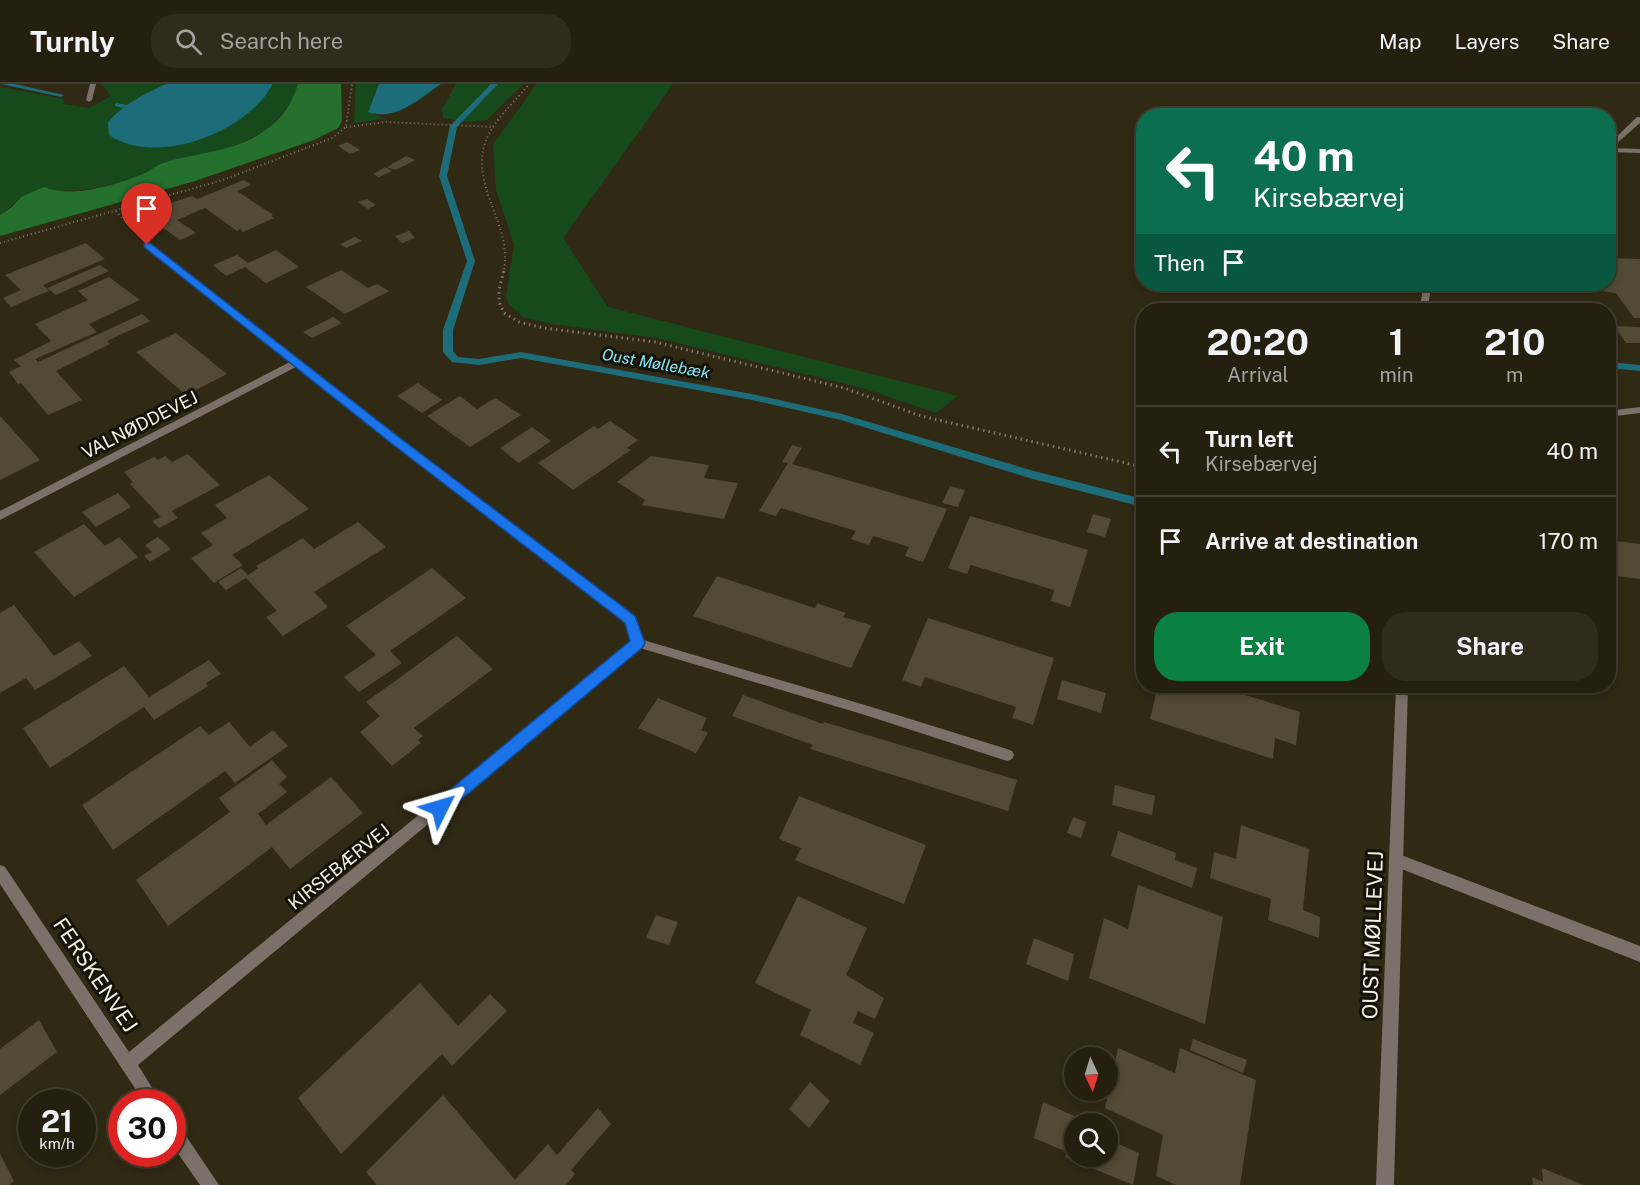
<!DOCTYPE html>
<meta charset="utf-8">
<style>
:root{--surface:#241f0f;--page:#302c1d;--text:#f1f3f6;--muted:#a3a29e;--line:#413d2f;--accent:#0b8043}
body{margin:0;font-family:"Public Sans",sans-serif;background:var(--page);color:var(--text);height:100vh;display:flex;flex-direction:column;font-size:22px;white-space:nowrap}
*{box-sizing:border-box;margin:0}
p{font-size:20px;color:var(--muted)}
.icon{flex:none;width:33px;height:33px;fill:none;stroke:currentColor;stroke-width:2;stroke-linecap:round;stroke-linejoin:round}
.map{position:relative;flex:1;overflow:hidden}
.details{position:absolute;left:1136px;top:219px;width:480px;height:390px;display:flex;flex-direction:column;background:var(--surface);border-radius:24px;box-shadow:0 3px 9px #0003,0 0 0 2px var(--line)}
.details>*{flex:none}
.hud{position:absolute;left:1136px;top:24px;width:480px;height:183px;border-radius:24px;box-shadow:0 3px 9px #0003,0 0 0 2px var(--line);background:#0b6e4f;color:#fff;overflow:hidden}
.needle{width:39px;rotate:176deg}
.fabs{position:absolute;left:1064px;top:963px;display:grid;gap:12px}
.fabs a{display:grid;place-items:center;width:54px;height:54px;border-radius:50%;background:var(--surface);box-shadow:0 3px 9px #0003,0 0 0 2px var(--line);font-size:30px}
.speed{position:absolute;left:18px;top:1005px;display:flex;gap:12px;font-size:30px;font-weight:700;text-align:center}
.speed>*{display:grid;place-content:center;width:78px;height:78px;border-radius:50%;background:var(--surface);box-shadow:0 3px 9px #0003,0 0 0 2px var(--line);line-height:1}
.speed small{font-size:15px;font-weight:400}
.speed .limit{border:9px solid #d22;background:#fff;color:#111}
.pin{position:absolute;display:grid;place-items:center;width:51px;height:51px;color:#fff;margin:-62px -26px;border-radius:50% 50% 50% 0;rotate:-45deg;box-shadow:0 0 6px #0007}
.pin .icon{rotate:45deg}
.me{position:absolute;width:66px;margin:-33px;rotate:50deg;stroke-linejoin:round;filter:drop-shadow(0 0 4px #0008)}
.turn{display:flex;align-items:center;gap:21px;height:126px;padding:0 18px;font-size:27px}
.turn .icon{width:78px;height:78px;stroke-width:2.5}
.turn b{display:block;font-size:42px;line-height:51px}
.then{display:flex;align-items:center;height:57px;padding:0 18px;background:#0003;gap:12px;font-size:22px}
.eta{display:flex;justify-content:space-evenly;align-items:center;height:102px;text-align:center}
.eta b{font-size:36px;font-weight:700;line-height:42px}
.button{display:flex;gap:12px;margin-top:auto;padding:12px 18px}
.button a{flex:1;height:69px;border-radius:24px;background:var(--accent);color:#fff;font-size:24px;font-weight:700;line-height:69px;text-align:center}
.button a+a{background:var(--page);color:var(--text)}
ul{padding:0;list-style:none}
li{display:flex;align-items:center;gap:18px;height:90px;padding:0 18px;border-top:2px solid var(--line)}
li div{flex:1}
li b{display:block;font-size:22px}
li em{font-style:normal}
header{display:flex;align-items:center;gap:36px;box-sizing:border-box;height:84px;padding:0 30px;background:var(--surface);border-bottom:2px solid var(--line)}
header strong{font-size:28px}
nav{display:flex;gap:33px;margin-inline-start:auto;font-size:21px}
.search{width:420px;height:54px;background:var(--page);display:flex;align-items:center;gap:15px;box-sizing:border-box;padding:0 21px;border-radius:24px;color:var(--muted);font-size:22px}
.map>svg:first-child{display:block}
</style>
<header>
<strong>Turnly</strong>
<div class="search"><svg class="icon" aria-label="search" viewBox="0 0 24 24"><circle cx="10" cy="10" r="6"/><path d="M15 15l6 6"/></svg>Search here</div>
<nav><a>Map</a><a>Layers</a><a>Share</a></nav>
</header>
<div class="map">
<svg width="1640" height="1101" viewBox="0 0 1640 1101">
<rect width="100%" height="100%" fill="#302914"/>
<g fill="#164a1d">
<path d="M102 0H298V1C284 47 238 64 194 73 184 75 172 76 163 79 157 81 152 85 146 88 129 96 108 102 89 105 73 108 34 105 21 113 15 117 8 126 0 131V3L64 15 63 20 89 24 111 12Z"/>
<polygon points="356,0 379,0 368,27 384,35 354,39"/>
<polygon points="456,0 523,0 487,36 468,38 443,34 442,25"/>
<polygon points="537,0 673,0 563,154 608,223 958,312 936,329 866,305 658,254 552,240 523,233 509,220 506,212 514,161 496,106 493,60"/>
</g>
<path fill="#24712e" d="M298 0H341L342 37 338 44 314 56 195 97 0 152V131L12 123 21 113 44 103C72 115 120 100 147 88 152 85 157 81 163 79 196 68 234 69 264 47 282 35 292 20 298 0Z"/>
<g fill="#1d6c79">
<path d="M166 0H272V1C247 49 155 83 109 51L108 38C125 19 144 10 166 0Z"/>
<path d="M379 0H441C420 14 396 38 368 28Z"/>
</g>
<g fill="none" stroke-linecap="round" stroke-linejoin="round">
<g fill="#1d6c79" fill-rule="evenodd">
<polygon points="1,0 15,0 64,11 61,13"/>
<polygon points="491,0 498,0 457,43 447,92 475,177 453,246 453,267 458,273 479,275 521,268 752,310 842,330 1034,387 1143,415 1143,423 1033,395 841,336 752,316 521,274 479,281 452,278 443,268 443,246 467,177 439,92 450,42"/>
<polygon points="117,19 126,21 128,22 124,24 115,22 115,20"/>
<polygon points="1608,278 1640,281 1640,287 1608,284"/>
</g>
</g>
<g fill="#524a35">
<polygon points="347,58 360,66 350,70 338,62"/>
<polygon points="406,72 415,76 396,86 387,83"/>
<polygon points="385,83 392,87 379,93 373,90"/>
<polygon points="244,96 251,101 237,107 273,131 271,132 274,134 243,148 240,145 237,147 205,124 177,136 196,149 180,156 148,133 164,127 159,123 192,112 197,115"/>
<polygon points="367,115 376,121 368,125 358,118"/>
<polygon points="409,147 415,154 402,159 395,152"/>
<polygon points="355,153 362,157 346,164 340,160"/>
<polygon points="86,159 105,175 43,201 49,207 11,223 3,214 21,206 5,191"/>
<polygon points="276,166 299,183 266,199 245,183 226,192 213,181 237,171 248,179"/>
<polygon points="1608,174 1640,175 1640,234 1634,234 1616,209 1606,208 1598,204 1595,200 1608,200"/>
<polygon points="100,181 109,187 56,211 47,204"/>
<polygon points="341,186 368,204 377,200 389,207 345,230 306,203"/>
<polygon points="109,193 140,216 89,240 97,248 35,275 38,278 142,230 150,237 107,257 110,260 56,287 82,316 48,331 21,299 18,300 9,288 21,282 14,276 51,257 35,240 88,216 78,207"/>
<polygon points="333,233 342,239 312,254 303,248"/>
<polygon points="1614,242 1640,243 1640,259 1626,259"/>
<polygon points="176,249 227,290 186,311 136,268"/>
<polygon points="418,299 442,316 422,329 397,312"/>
<polygon points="460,312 477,325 495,314 521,331 470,363 427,332"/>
<polygon points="0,332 40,376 0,396"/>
<polygon points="610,337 638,356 627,364 631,366 573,406 538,379 594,342 598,345"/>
<polygon points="532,343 551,357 519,379 500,364"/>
<polygon points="792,361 802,364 792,380 947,425 923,478 905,472 909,463 873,452 869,461 851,455 856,447 781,424 776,432 759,427 788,379 782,378"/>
<polygon points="188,370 220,401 172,427 178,434 159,444 152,437 161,433 130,400 133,398 124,388 154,373 158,376 165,372 172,378"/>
<polygon points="651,372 709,381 704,394 738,399 724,435 642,421 645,416 617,398"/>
<polygon points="269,391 309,425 232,471 243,481 214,499 191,474 213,461 201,449 227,434 215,421"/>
<polygon points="950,402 965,406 958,423 942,419"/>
<polygon points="118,409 131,423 96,443 82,428"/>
<polygon points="1093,430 1111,435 1105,453 1087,448"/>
<polygon points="970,432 1088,466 1070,523 1051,517 1054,506 971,481 967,490 948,484"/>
<polygon points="358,438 386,463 314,508 328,523 283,552 266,533 277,527 246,494 226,506 218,498 241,484 248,491 258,484 256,482 303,454 314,465"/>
<polygon points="84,440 105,462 119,453 138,473 74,513 34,468"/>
<polygon points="158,453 171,465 150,478 144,472 152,468 145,461"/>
<polygon points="1608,456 1640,460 1640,495 1608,491"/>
<polygon points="432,484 466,514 390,567 402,579 359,608 344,593 376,571 346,542"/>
<polygon points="717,492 815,524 817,519 846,529 843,533 871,541 851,584 693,532"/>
<polygon points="14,521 54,572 79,557 92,572 35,606 26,594 0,609 0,529"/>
<polygon points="928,534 1054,574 1033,641 1012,634 1016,623 925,593 921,603 902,596"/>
<polygon points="457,552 493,585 414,644 423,652 418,656 421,659 392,682 360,648 380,632 366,618"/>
<polygon points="209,576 221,590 206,599 208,602 154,636 144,623 50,684 23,644 124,582 149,613"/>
<polygon points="1062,596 1106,609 1101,629 1057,615"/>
<polygon points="1158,602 1216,602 1300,628 1296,661 1275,654 1273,675 1150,635"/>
<polygon points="743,611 823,640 824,638 1017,696 1008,727 810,665 813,661 732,632"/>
<polygon points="658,614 707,634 701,646 708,649 696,669 638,644"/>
<polygon points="229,638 250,663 273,646 288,662 235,699 225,687 113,766 82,721 200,642 209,651"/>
<polygon points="272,676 287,693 279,700 287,708 258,730 266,741 331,693 363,729 290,785 272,763 168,842 136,796 230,728 219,714"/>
<polygon points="1115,701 1155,712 1152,731 1112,721"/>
<polygon points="799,712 926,761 904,820 795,776 801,764 779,755"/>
<polygon points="1073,733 1086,738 1081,754 1067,749"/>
<polygon points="1241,741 1309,765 1303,826 1320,833 1319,854 1268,836 1271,815 1210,794 1214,768 1236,775"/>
<polygon points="1118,747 1176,769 1175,776 1197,784 1192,804 1111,772"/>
<polygon points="1138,801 1223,833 1205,940 1089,894 1104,834 1128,845"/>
<polygon points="798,812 867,844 846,891 884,914 875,935 858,927 853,939 874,949 860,981 800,951 811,926 755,899"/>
<polygon points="656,831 678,838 669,861 646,854"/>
<polygon points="1034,854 1074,870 1068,897 1026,880"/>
<polygon points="420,899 458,942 490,910 507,927 452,982 442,970 341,1070 298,1014"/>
<polygon points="39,936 57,968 0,1011 0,965"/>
<polygon points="1193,955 1247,976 1243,989 1190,966"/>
<polygon points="1118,964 1175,989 1180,964 1256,996 1240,1101 1176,1101 1156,1092 1163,1051 1105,1024"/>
<polygon points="810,998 830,1017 809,1044 789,1025"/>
<polygon points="443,1011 515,1096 548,1060 557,1071 598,1024 611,1040 571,1086 575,1090 566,1101 377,1101 366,1088"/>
<polygon points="1043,1018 1081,1035 1080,1040 1074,1040 1074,1072 1107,1072 1107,1055 1139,1069 1133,1101 1065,1073 1067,1068 1034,1054"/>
<polygon points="0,1070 14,1097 9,1101 0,1101"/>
<polygon points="1542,1084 1584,1101 1533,1101 1532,1093 1543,1098"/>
</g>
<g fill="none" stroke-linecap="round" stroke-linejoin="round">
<g stroke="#807a68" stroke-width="2" stroke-dasharray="1 3" stroke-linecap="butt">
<polyline points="346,43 386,38 494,43"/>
<polyline points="116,127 131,143"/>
<polyline points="0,159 223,96 332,54 346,43 352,0"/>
<path d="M503 189C515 144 470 104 485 59 492 37 515 18 529 0"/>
</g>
<polyline stroke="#807a68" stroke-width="3" stroke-dasharray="1.5 4" stroke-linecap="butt" points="504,187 499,205 499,218 504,229 519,238 544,244 655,258 844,304 921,332 1143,383"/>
<g fill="#7b716a" fill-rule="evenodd">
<polygon points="90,0 96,0 92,16 89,18 86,16"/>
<polygon points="1396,769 1640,862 1640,878 1391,781 1389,776 1391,771"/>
</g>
<g fill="#7b716a" fill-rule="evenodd">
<polygon points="1608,64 1640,65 1640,69 1608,68"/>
<polygon points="144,159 150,159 416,366 635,533 643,556 865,621 1007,665 1012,667 1014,671 1012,675 1007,677 865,631 640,564 138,981 161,1018 144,1018 0,800 0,781 5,783 129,968 631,557 626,539 296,283 0,436 0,427 290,278 144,163"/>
<polygon points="1640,323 1640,329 1608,333 1608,327"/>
<polygon points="172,1038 178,1040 219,1101 200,1101 172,1061"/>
</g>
<g fill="#7b716a" fill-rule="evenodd">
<polygon points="1637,33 1640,33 1640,39 1608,67 1608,61"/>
<polygon points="1424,200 1432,200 1427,226 1419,226"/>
<polygon points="1396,602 1408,602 1394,1101 1376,1101"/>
</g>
</g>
<polygon fill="#1a73e8" stroke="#114b97" stroke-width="1.5" points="144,159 150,159 400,354 635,532 645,559 643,563 445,729 440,731 434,729 432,724 434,719 630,557 625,539 391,359 144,163"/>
<g text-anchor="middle" stroke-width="6" stroke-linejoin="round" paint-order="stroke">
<g font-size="16" font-style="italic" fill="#84e3f5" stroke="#151209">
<text transform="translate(656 279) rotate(10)" y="6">Oust Møllebæk</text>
</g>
<g font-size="18" fill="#f3efe2" stroke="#151209">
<text transform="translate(140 341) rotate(-27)" y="6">VALNØDDEVEJ</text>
<text transform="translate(339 783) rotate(-39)" y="6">KIRSEBÆRVEJ</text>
</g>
<g font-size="21" fill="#f3efe2" stroke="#151209">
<text transform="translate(1373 851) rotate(-88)" y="7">OUST MØLLEVEJ</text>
<text transform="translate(95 891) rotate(56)" y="7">FERSKENVEJ</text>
</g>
</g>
</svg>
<div class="fabs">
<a><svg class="needle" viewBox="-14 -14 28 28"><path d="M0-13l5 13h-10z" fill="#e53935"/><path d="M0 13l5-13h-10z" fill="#a3a29e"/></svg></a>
<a><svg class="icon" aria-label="search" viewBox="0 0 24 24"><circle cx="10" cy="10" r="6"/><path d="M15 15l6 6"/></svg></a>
</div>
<div class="speed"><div>21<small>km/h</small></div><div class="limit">30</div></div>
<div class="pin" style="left:147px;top:161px;background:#d93025"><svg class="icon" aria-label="arrive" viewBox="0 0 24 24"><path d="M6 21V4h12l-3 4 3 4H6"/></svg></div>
<svg class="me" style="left:440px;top:724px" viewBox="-20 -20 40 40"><path d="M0-17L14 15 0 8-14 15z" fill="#1a73e8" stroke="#fff" stroke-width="4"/></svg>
<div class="hud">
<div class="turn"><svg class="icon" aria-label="left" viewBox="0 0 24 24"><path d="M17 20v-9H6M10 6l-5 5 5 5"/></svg><div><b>40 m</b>Kirsebærvej</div></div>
<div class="then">Then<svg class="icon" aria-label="arrive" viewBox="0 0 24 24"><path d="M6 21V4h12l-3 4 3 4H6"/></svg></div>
</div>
<section class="details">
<div class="eta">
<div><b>20:20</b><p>Arrival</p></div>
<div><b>1</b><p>min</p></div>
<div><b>210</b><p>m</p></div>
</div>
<ul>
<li><svg class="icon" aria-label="left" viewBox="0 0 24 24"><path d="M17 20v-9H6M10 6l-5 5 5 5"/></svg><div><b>Turn left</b><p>Kirsebærvej</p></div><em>40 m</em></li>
<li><svg class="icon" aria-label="arrive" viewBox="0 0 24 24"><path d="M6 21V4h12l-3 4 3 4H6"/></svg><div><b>Arrive at destination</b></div><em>170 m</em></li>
</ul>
<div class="button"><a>Exit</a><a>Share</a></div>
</section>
</div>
